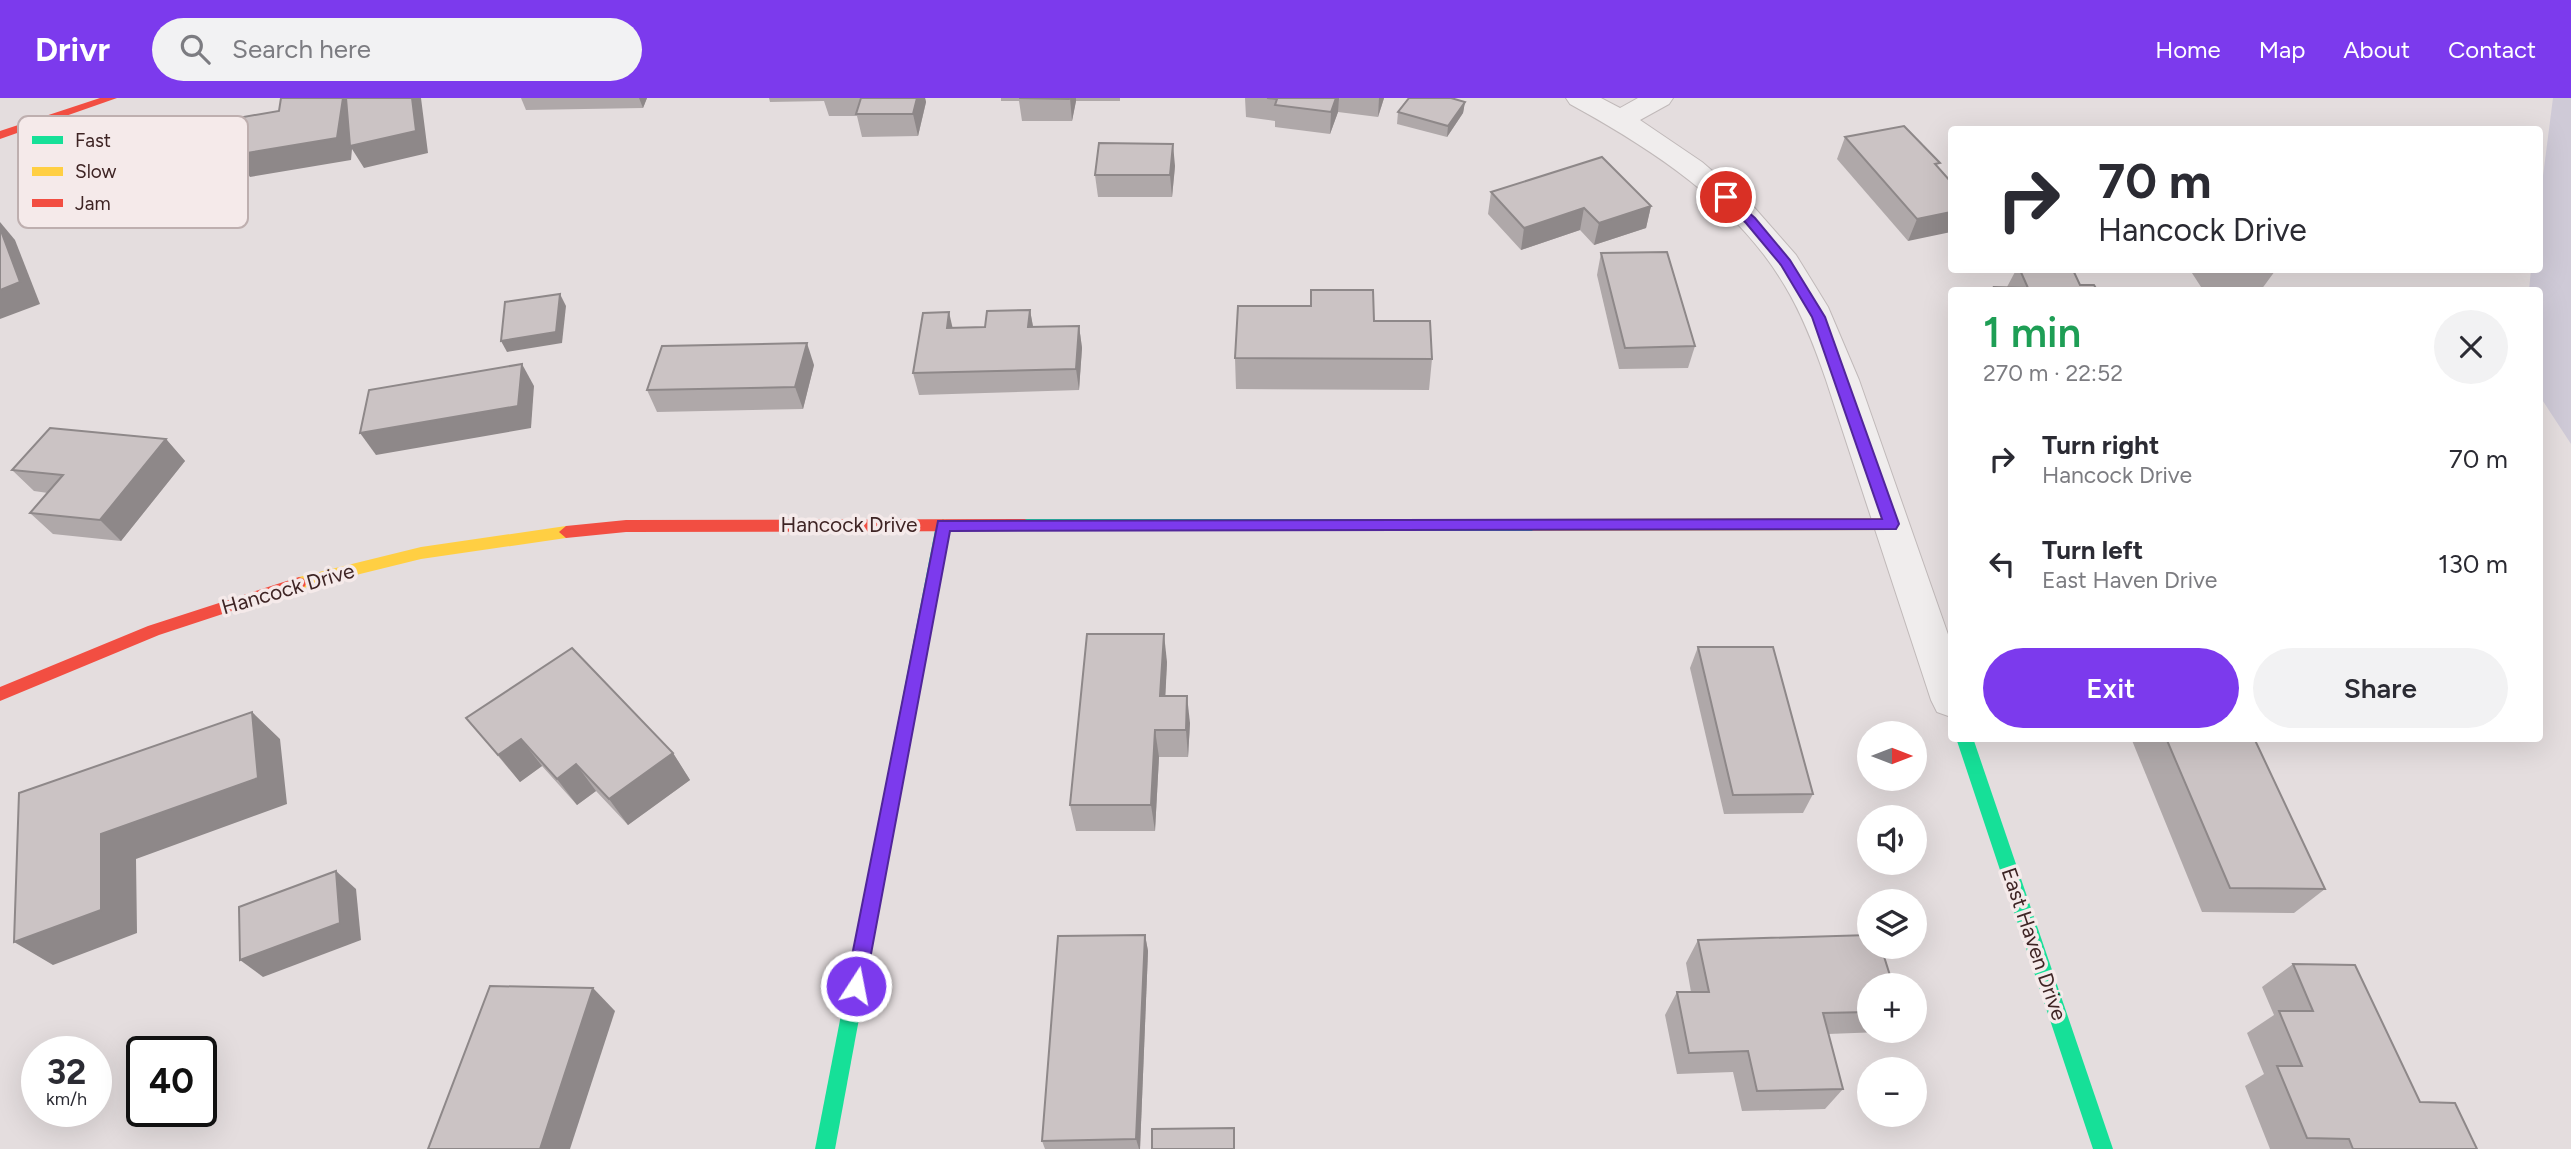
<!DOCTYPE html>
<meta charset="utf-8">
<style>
:root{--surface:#fff;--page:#f2f2f3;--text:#2b2b33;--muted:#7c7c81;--accent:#7c3aed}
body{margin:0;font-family:Figtree,sans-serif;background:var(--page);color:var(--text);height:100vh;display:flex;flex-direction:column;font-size:26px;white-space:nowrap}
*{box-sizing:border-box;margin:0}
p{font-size:23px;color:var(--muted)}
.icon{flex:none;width:38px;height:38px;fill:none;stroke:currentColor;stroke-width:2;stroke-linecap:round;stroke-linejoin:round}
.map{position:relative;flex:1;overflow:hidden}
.drawer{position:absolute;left:1948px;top:189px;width:595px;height:455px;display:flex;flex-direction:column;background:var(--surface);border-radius:7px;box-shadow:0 7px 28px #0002}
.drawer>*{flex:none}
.banner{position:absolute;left:1948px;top:28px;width:595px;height:147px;border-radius:7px;box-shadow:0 7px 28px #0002;background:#fff;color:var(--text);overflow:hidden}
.needle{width:46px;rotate:90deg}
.buttons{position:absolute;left:1857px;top:623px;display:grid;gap:14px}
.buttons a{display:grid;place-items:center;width:70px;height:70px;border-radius:50%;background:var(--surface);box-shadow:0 7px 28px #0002;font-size:35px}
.speed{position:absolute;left:21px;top:938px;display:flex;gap:14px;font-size:35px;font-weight:700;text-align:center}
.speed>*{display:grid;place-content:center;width:91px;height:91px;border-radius:50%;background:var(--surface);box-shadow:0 7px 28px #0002;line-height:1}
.speed small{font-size:18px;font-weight:400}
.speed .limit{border:4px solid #111;border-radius:10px;background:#fff;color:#111}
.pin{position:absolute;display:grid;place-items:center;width:60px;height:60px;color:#fff;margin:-30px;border:4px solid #fff;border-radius:50%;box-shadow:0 2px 7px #0007}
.me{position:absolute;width:77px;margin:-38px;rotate:11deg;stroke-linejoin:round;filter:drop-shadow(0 0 5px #0008)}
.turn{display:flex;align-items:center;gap:24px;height:147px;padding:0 35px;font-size:32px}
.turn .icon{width:91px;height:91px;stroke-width:2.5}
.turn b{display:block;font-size:49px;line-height:60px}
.round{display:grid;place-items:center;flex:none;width:74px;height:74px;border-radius:37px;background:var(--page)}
.head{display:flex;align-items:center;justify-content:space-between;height:119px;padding:0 35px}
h1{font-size:42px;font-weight:600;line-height:52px;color:#1e9e55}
.button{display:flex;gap:14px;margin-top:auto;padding:14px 35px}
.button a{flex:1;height:80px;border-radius:42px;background:var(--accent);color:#fff;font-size:28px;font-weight:600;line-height:80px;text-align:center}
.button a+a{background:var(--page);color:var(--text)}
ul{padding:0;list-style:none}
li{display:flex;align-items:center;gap:21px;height:105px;padding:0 35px}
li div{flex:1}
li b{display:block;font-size:26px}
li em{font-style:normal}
header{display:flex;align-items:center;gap:42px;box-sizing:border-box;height:98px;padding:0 35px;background:var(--accent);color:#fff}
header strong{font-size:33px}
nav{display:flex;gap:38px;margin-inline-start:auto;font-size:24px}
.search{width:490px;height:63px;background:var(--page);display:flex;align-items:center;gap:18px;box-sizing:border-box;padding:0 24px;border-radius:38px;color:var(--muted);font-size:26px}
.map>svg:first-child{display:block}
</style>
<header>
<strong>Drivr</strong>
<div class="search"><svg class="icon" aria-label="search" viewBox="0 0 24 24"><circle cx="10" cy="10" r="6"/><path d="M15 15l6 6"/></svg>Search here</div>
<nav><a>Home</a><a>Map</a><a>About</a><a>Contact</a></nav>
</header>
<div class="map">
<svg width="2571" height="1051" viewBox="0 0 2571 1051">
<rect width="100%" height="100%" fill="#e4ddde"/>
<polygon fill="#cfcad7" points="2553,0 2571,0 2571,346 2539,297 2539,192 2529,192 2531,172 2539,172 2539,109"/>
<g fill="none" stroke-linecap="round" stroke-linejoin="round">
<g stroke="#c0b9b9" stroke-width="2">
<path id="street" d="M1566 0H1601L1620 10 1638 0H1673L1669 6 1640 22 1702 64 1752 107 1796 157 1828 209 1859 282 1951 545V619L1937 614 1931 602 1826 282C1815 250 1803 218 1785 188 1737 106 1652 51 1570 6Z"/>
</g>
<use href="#street" fill="#f0eded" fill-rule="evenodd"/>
<g fill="#16e098" fill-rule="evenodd">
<polygon points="943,421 950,427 835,1051 815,1051 936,427"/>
<polygon points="1025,421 1533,421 1540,427 1533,433 1025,433 1018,427"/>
<polygon points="1956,640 1973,640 2113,1051 2093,1051"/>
</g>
<g fill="#ffcf43" fill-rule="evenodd">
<polygon points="1891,420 1898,426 1891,432 1533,433 1526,427 1533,421"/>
<polygon points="566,428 573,434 566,440 421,461 299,491 291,485 299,479 421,449"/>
</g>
<g fill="#f24e42" fill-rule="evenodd">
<polygon points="100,0 117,0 0,41 0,33"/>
<polygon points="1025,421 1032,427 1025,433 626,434 566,440 559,434 566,428 626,422"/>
<polygon points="299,479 304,481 307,485 304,489 159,537 0,603 0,589 148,528"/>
</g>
</g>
<g fill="#afa8a9">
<polygon points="521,0 647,0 643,10 526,12"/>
<polygon points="769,0 925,0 926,4 918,38 862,39 857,18 829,18 824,3 770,4"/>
<polygon points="1001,0 1120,0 1120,3 1076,3 1072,23 1022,23 1019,3 1001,3"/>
<polygon points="1245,0 1384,0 1378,19 1338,14 1330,36 1275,29 1275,23 1246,19"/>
<polygon points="1465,4 1463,15 1447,39 1397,26 1398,14"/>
<polygon points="1845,39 1938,70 1951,84 1908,143 1837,61"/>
<polygon points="1175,68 1172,99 1098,99 1095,77"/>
<polygon points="1491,94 1651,108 1646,130 1594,147 1580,132 1521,152 1488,116"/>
<polygon points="1601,155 1695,248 1688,270 1619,271 1597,177"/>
<polygon points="2016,172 2073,172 2080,187 2097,192 1992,192 1994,189 2007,189"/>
<polygon points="2190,172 2274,172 2275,173 2261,192 2203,192"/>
<polygon points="1030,212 1033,229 1079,228 1082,250 1079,292 919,297 913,275 985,229"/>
<polygon points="1374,223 1432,261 1429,292 1236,291 1235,260"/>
<polygon points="814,267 803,311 657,314 647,292"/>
<polygon points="166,341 185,363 121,443 53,436 30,415 48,395 34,393 12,372"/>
<polygon points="1698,549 1813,696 1803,715 1724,716 1690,570"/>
<polygon points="1167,564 1165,598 1190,625 1188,659 1159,659 1155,733 1076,733 1070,707"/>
<polygon points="466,620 673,655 690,682 628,727 596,693 577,707 542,668 520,684"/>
<polygon points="2131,640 2254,640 2325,791 2294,815 2202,814"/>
<polygon points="1145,837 1148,853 1140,1051 1045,1051 1042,1043"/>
<polygon points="1698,842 1869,887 1869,933 1882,933 1881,934 1828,936 1843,991 1825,1011 1742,1013 1733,974 1677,976 1665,917 1677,894 1691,894 1686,865"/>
<polygon points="2293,866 2420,1004 2477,1051 2270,1051 2245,988 2264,976 2247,935 2274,917 2262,889"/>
</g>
<g fill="#8e8889">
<polygon points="343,0 421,0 428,55 364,70 352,51 351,62 250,79 235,57"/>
<polygon points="639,0 647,0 643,10"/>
<polygon points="917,0 925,0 926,4 918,38 913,16"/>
<polygon points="1070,0 1076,0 1076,3 1072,23"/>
<polygon points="1336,0 1339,0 1338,14 1330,36 1331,14"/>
<polygon points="1379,0 1384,0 1378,19"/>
<polygon points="1465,4 1463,15 1447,39 1448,28"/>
<polygon points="1173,46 1175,68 1172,99 1170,77"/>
<polygon points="1651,108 1646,130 1594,147 1599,125"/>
<polygon points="1584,110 1580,132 1521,152 1524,130"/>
<polygon points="1951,114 1951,134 1908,143 1917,121"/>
<polygon points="0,124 15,142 40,206 0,221"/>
<polygon points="560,196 566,208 562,245 507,254 501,243"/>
<polygon points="1030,212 1034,234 1028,229"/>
<polygon points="949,214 954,236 947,230"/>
<polygon points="1079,228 1082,250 1079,292 1076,271"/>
<polygon points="807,245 814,267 803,311 795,289"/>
<polygon points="522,266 534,288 531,330 376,357 360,335"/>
<polygon points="166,341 185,363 121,443 100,422"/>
<polygon points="1164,536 1167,564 1164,626 1160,598"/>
<polygon points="1187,598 1190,625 1188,659 1186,632"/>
<polygon points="252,614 280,641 287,706 136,761 137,835 53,867 14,844 101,736"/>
<polygon points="1155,632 1159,659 1155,733 1151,707"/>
<polygon points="521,641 542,668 520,684 498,657"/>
<polygon points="673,655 690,682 628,727 609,701"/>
<polygon points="576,666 596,693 577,707 557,681"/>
<polygon points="336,773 356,791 361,842 263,879 240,862"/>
<polygon points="1145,837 1148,853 1140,1051 1139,1051 1136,1041"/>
<polygon points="593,890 615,913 570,1051 540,1051"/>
</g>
<g fill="#cbc3c4" stroke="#8e8889" stroke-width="2">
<polygon points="281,0 343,0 337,40 235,57 243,19 279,13"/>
<polygon points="346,0 412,0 416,33 350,48"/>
<polygon points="861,0 917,0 913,16 856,16"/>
<polygon points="1019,0 1070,0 1069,1"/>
<polygon points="1267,0 1336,0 1331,14 1275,7 1277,1"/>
<polygon points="1409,0 1451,0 1465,4 1448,28 1398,14"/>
<polygon points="1904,28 1940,65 1935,66 1951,84 1951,114 1917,121 1845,39"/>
<polygon points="1099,45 1173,46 1170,77 1095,77"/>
<polygon points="1602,59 1651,108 1599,125 1584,110 1524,130 1491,94"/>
<polygon points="0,130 20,184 0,192"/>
<polygon points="1667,154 1695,248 1625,250 1601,155"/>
<polygon points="2020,172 2073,172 2080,187 2094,187 2097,192 1995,192 1994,189 2028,190"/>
<polygon points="2218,172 2274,172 2275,173 2219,173"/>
<polygon points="1311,192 1373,192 1374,223 1430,223 1432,261 1235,260 1238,208 1311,208"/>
<polygon points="560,196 556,234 501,243 505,204"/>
<polygon points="1030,212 1028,229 1079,228 1076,271 913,275 923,215 949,214 947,230 985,229 987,213"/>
<polygon points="807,245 795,289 647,292 662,248"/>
<polygon points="522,266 518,308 360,335 369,292"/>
<polygon points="50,330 166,341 100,422 30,415 63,377 12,372"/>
<polygon points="1087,536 1164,536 1160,598 1187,598 1186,632 1155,632 1151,707 1070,707"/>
<polygon points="1698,549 1773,549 1813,696 1733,697"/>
<polygon points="572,550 673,655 609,701 576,666 557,681 521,641 498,657 466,620"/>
<polygon points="252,614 258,680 101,736 101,812 14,844 19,695"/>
<polygon points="2166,640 2254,640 2325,791 2230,790"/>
<polygon points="336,773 340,825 240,862 239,809"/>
<polygon points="1145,837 1136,1041 1042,1043 1058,838"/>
<polygon points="1869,837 1869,849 1881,849 1893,887 1869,887 1869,914 1823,915 1843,991 1757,993 1748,953 1689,955 1677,894 1709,894 1698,842"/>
<polygon points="2293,866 2355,867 2420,1004 2455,1005 2477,1051 2353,1051 2349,1041 2307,1040 2277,968 2302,968 2279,913 2313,913"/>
<polygon points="490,888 593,890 540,1051 428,1051"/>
<polygon points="1234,1030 1234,1051 1152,1051 1152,1031"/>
</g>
<polygon fill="#7c3aed" stroke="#51269a" stroke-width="2" points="1726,95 1755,120 1790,162 1825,219 1899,426 1896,431 950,433 865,888 862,895 856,897 849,895 846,888 938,423 1882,421 1812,219 1781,167 1746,125 1721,101 1721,96"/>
<g text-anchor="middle" stroke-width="7" stroke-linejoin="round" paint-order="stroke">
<g font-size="21" fill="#3e2424" stroke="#f5eaea">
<text x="849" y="434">Hancock Drive</text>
<text transform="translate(288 491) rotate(-16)" y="7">Hancock Drive</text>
<text transform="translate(2034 846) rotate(71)" y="7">East Haven Drive</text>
</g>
</g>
<rect x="18" y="18" width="230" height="112" rx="10" fill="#f5eaea" stroke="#beafaf" stroke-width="2"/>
<rect x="32" y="38" width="31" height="8" fill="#16e098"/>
<rect x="32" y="69" width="31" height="9" fill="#ffcf43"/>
<rect x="32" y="101" width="31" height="8" fill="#f24e42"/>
<g font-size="19" fill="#3e2424">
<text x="75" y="49">Fast</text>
<text x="75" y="80">Slow</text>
<text x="75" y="112">Jam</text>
</g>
</svg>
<div class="buttons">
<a><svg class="needle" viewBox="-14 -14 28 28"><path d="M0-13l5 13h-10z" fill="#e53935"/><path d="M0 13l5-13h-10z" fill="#7c7c81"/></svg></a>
<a><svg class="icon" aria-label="sound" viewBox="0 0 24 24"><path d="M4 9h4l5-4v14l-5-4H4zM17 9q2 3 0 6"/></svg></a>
<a><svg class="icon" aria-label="layers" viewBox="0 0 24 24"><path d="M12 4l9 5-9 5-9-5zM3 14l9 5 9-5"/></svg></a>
<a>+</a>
<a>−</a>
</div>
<div class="speed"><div>32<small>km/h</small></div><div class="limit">40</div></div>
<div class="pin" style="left:1726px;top:99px;background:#d93025"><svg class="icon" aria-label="arrive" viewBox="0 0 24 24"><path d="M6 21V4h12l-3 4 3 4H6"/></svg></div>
<svg class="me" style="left:856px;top:888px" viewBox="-20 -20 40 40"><circle r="17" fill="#7c3aed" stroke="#fff" stroke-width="3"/><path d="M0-11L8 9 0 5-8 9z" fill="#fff"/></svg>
<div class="banner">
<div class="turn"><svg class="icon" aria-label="right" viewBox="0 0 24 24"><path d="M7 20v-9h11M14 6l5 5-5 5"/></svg><div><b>70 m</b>Hancock Drive</div></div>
</div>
<section class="drawer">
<div class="head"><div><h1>1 min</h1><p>270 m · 22:52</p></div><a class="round"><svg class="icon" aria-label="close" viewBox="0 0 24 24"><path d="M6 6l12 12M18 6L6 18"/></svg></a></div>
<ul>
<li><svg class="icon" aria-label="right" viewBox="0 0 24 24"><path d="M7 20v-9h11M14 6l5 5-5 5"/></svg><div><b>Turn right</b><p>Hancock Drive</p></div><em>70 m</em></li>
<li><svg class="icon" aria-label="left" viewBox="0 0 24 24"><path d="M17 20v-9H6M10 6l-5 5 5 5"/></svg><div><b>Turn left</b><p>East Haven Drive</p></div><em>130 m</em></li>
</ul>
<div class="button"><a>Exit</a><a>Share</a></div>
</section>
</div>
